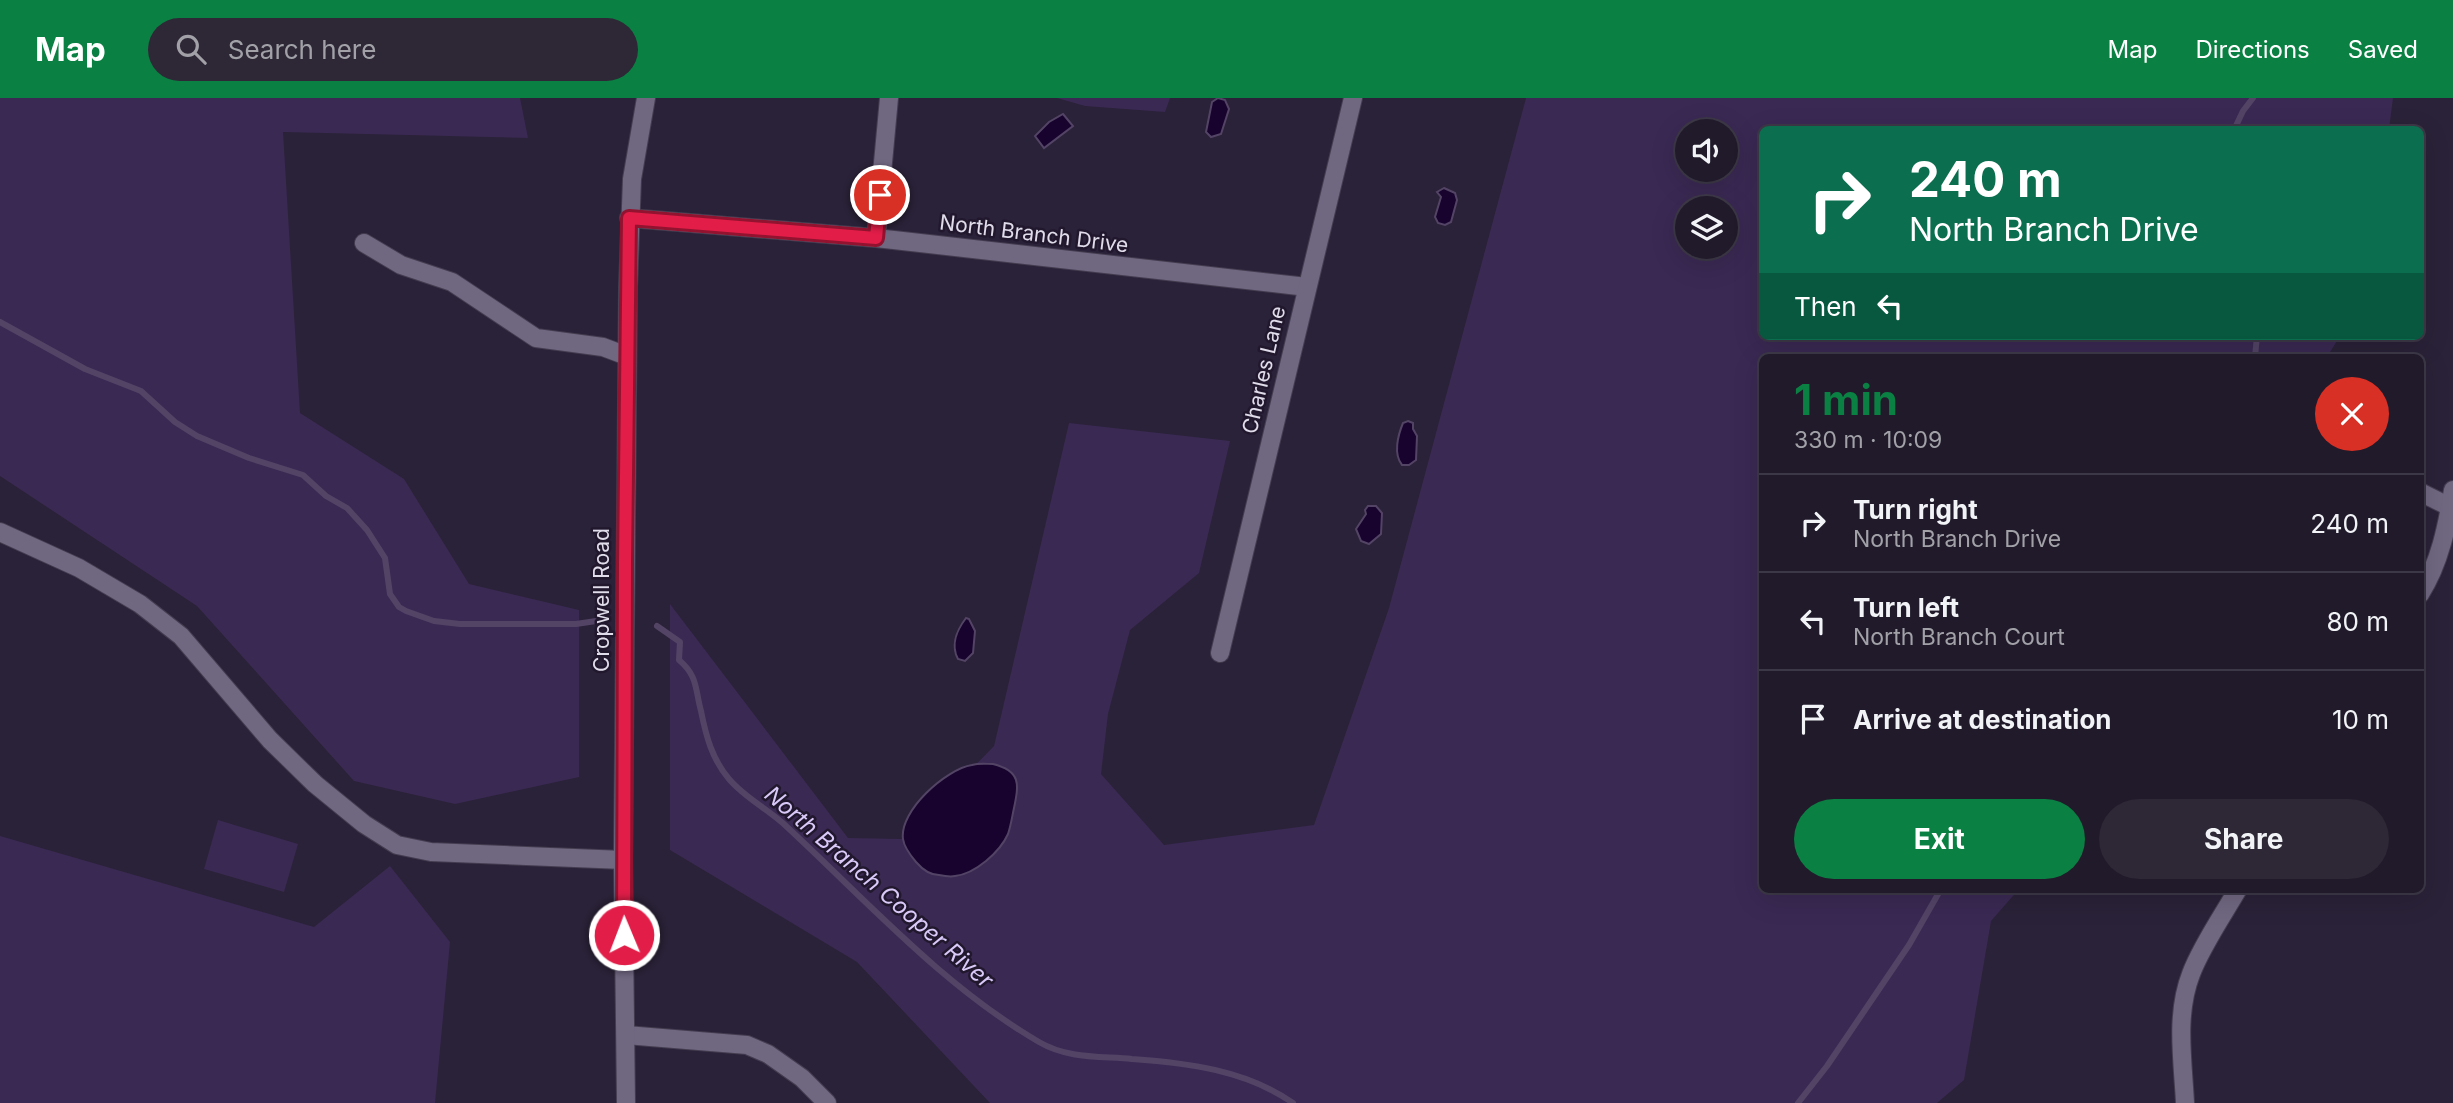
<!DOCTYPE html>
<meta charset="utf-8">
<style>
:root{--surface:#201a2a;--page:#2d2736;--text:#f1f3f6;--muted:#a2a1a8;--line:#3d3847;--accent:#0b8043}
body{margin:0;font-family:Inter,sans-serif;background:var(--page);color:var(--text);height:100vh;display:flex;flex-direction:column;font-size:26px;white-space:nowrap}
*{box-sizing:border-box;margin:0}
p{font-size:23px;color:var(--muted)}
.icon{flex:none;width:38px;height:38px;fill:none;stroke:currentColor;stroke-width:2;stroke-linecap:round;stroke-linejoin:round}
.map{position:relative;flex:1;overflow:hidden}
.side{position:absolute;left:1759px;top:256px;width:665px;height:539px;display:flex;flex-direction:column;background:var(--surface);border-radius:10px;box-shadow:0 7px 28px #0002,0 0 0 2px var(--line)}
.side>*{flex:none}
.banner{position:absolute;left:1759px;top:28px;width:665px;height:214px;border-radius:10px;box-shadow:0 7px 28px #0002,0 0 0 2px var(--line);background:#0b6e4f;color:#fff;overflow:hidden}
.fabs{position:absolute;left:1675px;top:21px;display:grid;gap:14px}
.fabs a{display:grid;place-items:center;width:63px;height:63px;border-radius:50%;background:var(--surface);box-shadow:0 7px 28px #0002,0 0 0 2px var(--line);font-size:35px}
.pin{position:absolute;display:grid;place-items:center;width:60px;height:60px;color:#fff;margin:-30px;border:4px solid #fff;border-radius:50%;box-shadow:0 2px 7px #0007}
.me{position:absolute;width:77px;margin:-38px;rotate:359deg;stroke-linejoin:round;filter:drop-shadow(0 0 5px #0008)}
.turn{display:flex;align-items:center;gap:24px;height:147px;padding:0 35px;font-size:32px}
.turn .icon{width:91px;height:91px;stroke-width:2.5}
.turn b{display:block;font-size:49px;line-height:60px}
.then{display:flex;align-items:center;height:66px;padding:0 35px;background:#0003;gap:14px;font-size:26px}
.round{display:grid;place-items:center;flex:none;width:74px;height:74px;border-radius:37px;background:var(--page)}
.overview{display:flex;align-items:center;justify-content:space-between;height:119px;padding:0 35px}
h1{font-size:42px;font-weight:700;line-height:52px;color:var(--accent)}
.action{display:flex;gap:14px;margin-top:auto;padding:14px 35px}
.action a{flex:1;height:80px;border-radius:42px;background:var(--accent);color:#fff;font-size:28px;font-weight:700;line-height:80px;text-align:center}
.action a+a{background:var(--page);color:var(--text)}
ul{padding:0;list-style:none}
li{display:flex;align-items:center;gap:21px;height:98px;padding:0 35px;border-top:2px solid var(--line)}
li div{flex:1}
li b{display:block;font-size:26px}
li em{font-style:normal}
header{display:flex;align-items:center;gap:42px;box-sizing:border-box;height:98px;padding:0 35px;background:var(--accent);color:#fff}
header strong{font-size:33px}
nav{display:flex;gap:38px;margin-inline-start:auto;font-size:24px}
.search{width:490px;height:63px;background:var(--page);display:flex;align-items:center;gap:18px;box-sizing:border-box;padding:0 24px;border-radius:38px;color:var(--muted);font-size:26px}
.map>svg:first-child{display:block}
</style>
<header>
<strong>Map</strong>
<div class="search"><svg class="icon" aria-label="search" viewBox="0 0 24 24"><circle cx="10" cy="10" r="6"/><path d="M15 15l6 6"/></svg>Search here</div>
<nav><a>Map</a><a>Directions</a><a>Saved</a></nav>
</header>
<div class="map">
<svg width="2453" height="1005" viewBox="0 0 2453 1005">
<rect width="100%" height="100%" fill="#2a2238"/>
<g fill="#3a2953" fill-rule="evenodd">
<polygon points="0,0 520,0 528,40 283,34 300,315 404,381 469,486 579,512 579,679 455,706 354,683 197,508 0,378"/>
<polygon points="1057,0 1170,0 1165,14 1085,8"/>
<path d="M1526 0H2393L2389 31 1762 32V238H2340L2327 259H1762V791H2019L1991 823 1964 982 1937 1005H990L857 864 670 752V506L848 740 903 741 994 648 1069 325 1230 343 1199 475 1130 532 1108 616 1101 676 1164 747 1314 727 1389 510ZM1687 33H1726V72H1687ZM1687 110H1726V149H1687Z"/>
<polygon points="218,722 298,746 284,794 204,771"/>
<polygon points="0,738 314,829 390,768 450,844 435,1005 0,1005"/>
</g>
<g fill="#17032d" stroke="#534466" stroke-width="2">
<polygon points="1218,0 1225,2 1229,11 1221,36 1211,39 1206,34 1212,4"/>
<polygon points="1063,16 1073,28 1044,50 1035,38 1049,24"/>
<polygon points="1444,90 1455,95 1457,102 1451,124 1445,127 1438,125 1435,119 1441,99 1437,94"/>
<path d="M1408 323 1413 325V331L1417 338 1416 362 1409 367H1402C1393 356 1398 337 1403 325Z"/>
<polygon points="1368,408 1376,408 1382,415 1381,436 1369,446 1361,443 1356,431 1366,416 1365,412"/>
<path d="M966 520 969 521 975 533 973 555 965 563 958 561C950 546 957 532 966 520Z"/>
<path d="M993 666C1021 673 1019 686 1014 710 1012 719 1011 727 1008 736 1000 754 975 776 955 778 950 779 944 778 939 777 930 777 922 771 916 764 911 758 904 749 903 741 899 713 946 671 972 667 979 665 986 666 993 666Z"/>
</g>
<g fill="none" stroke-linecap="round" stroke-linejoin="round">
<g stroke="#534466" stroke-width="6">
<polyline points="2234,32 2243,13 2253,0"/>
<polyline points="0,224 85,271 141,293 175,324 197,338 249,360 303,377 326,398 347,410 367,432 385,460 390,496 399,509 406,513 434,523 460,526 576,526 596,523"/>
<polyline points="2255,259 2257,238"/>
<path d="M657 528 680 544 679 562C698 578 695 591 701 613 706 638 712 661 729 681 745 700 768 711 786 728 867 803 943 888 1039 944 1068 961 1100 958 1132 961 1188 965 1246 972 1293 1005"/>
<polyline points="1798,1005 1827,968 1909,847 1941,791"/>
</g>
<g stroke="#443d50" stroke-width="20">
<g id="minor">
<polyline points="629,120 876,140 1307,189"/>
<polyline points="876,140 889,0"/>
<polyline points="364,145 401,167 452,184 536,240 603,249 627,258"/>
<polyline points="2420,394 2450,409"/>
<polyline points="0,434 79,470 140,506 181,538 270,642 315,686 364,726 397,747 431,754 623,762"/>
<path d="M2420 496C2440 465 2447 428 2453 392"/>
<polyline points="1220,555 1353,0"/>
<polyline points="626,937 747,947 768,956 802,980 827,1005"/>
<path d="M2185 1005C2183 963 2175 917 2191 876 2201 849 2223 817 2238 791"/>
</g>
</g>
<g stroke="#443d50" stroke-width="20">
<polyline id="tertiary" points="626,1005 623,762 628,189 632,81 646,0"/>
</g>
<use href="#minor" stroke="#706781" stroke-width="18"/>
<use href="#tertiary" stroke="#706781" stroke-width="18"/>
</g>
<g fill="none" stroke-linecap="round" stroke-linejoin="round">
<g stroke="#92132f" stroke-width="18">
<polyline id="route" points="624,837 625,464 629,120 876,140 880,97"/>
</g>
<use href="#route" stroke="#e11d48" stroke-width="12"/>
</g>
<g text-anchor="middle" stroke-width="5" stroke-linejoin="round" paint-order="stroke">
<g font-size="21" fill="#e0dcea" stroke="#21182e">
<text transform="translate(1034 136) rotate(7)" y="7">North Branch Drive</text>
<text transform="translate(1264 272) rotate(-77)" y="7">Charles Lane</text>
<text transform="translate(602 502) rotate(-90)" y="7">Cropwell Road</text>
</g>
<g font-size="23" font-style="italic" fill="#d9c9f8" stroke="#21182e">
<text transform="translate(879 789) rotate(41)" y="8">North Branch Cooper River</text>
</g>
</g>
</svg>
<div class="fabs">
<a><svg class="icon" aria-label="sound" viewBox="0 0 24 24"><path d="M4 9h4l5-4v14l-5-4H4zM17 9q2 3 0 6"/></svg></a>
<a><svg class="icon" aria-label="layers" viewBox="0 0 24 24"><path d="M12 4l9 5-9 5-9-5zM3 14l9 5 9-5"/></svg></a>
</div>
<div class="pin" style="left:880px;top:97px;background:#d93025"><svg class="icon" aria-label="arrive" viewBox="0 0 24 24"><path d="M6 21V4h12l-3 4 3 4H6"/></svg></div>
<svg class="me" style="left:624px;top:837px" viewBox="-20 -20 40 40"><circle r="17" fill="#e11d48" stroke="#fff" stroke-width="3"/><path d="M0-11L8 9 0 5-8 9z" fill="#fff"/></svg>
<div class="banner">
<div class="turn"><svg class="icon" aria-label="right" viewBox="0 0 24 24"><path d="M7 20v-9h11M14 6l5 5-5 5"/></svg><div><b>240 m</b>North Branch Drive</div></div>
<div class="then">Then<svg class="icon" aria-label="left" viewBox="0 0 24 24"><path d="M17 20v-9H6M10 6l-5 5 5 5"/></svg></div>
</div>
<section class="side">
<div class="overview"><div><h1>1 min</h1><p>330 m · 10:09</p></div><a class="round" style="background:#d93025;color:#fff"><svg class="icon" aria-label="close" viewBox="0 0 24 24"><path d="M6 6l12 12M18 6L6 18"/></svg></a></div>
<ul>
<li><svg class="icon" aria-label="right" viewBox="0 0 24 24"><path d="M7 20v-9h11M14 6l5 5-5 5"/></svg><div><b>Turn right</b><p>North Branch Drive</p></div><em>240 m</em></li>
<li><svg class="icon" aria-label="left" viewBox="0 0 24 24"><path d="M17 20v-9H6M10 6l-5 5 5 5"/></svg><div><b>Turn left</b><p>North Branch Court</p></div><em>80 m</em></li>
<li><svg class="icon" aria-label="arrive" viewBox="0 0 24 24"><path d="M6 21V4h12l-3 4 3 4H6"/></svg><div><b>Arrive at destination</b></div><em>10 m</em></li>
</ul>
<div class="action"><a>Exit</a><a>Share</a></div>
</section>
</div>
